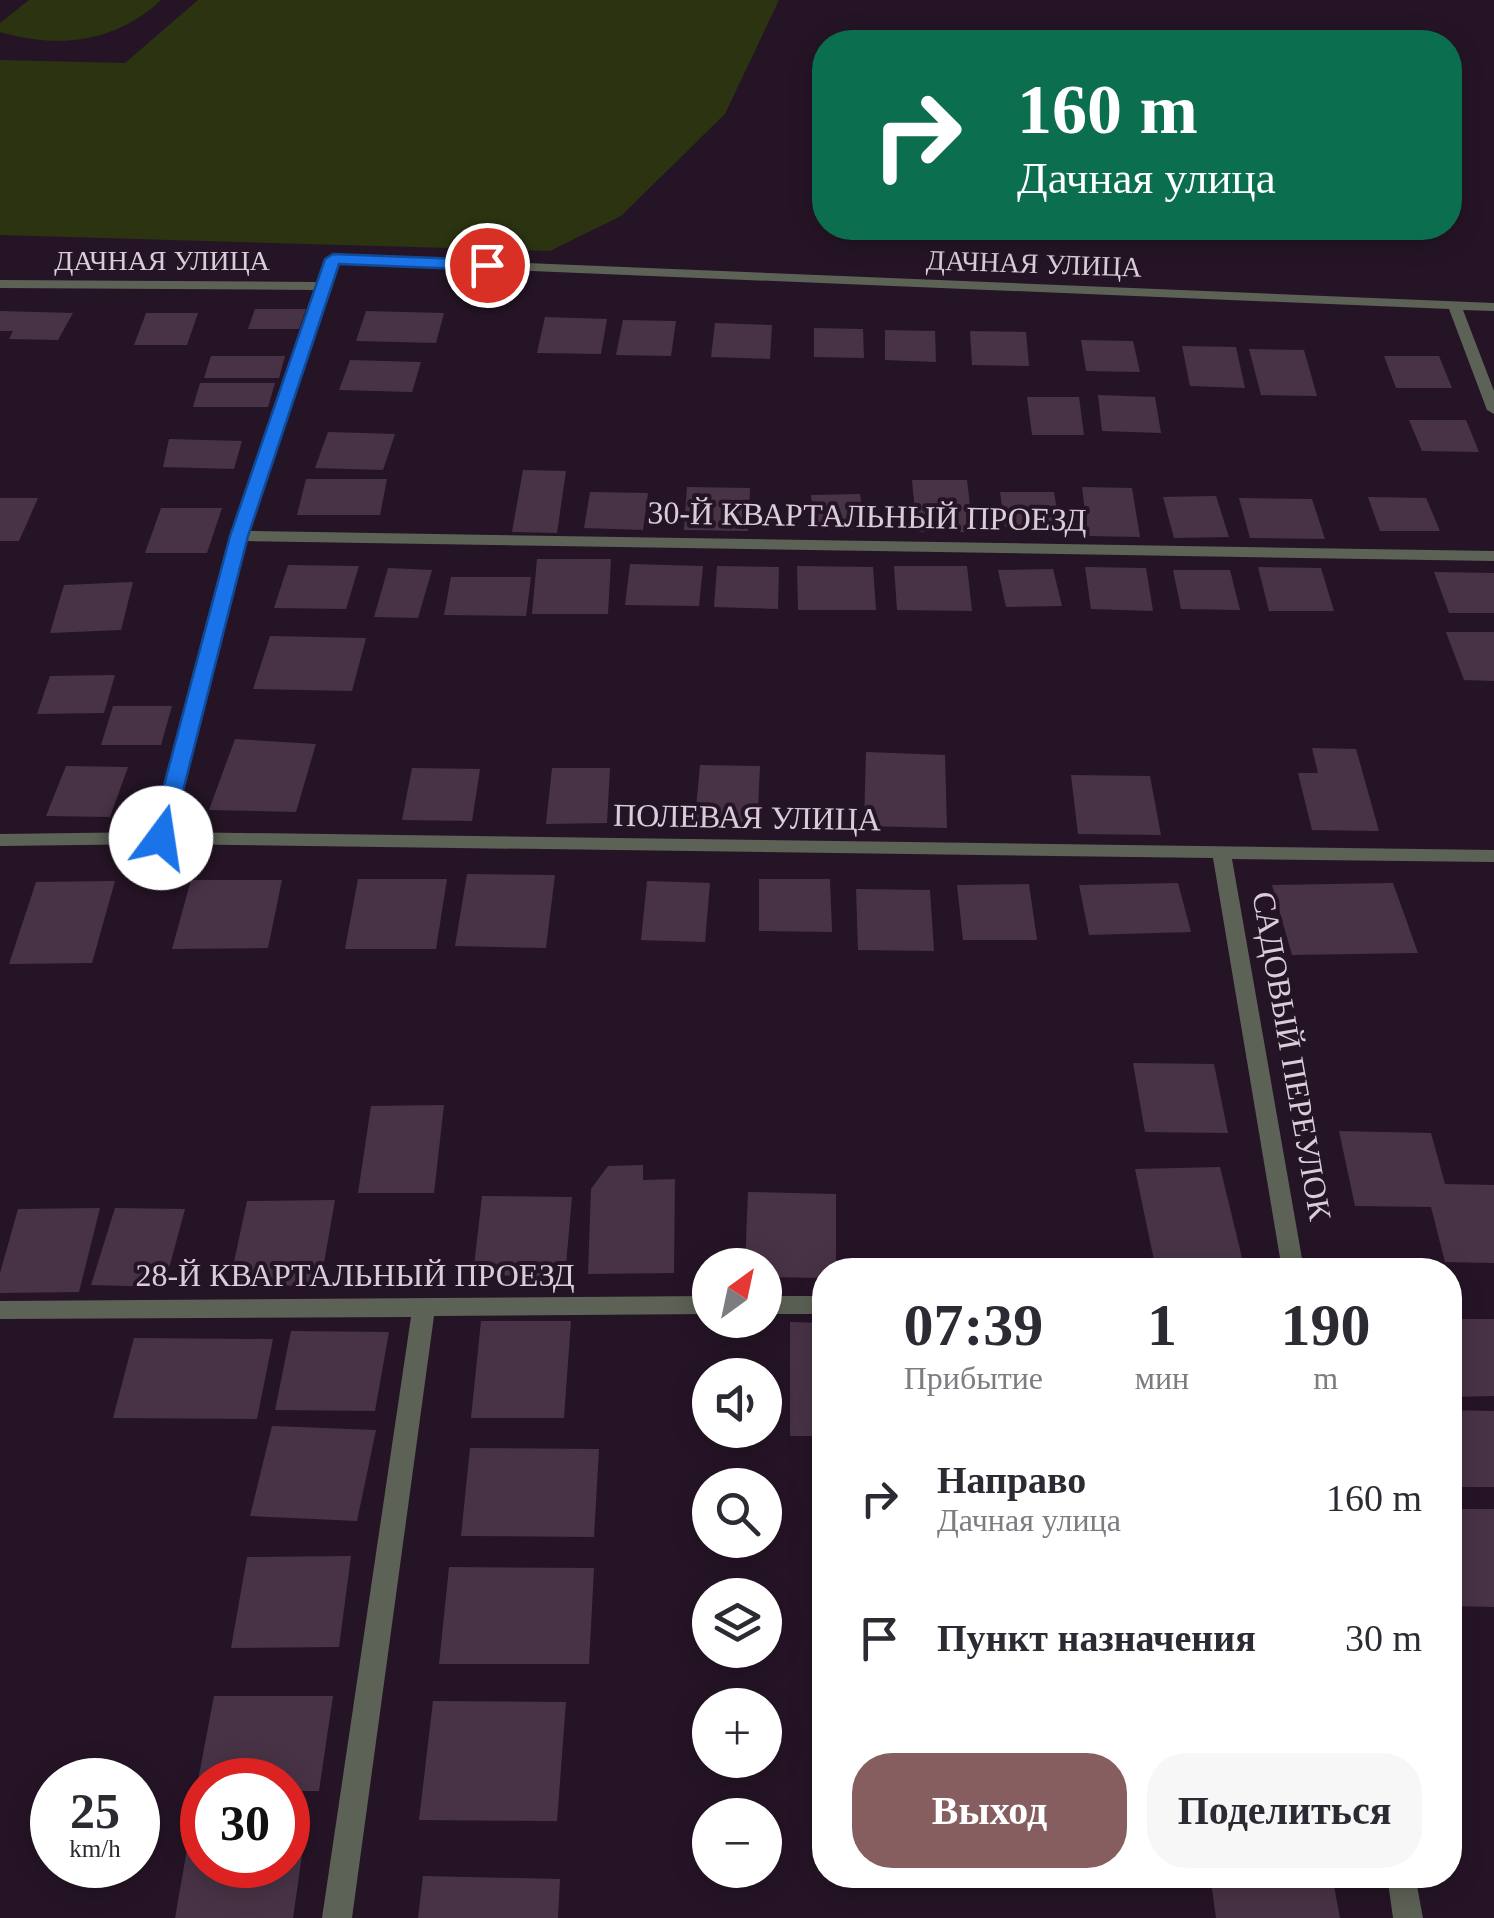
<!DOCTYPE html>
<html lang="ru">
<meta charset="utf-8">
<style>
:root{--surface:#fff;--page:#f7f7f7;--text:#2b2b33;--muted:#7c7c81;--accent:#865e60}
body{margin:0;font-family:Georgia,serif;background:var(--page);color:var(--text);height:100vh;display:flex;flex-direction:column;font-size:38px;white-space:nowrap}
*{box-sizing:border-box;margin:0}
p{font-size:32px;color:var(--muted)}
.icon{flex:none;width:55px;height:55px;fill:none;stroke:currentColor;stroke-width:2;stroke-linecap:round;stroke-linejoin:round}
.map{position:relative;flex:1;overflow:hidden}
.drawer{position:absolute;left:812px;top:1258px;width:650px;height:630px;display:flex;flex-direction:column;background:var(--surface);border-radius:40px;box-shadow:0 5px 25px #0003}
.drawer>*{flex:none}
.guide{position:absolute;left:812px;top:30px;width:650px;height:210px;border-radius:40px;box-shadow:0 5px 25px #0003;background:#0b6e4f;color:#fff;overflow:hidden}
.needle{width:65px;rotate:33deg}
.fabs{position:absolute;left:692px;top:1248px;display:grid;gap:20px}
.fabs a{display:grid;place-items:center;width:90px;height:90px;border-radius:50%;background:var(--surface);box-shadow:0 5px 25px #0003;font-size:50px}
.speed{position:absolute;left:30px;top:1758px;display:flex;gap:20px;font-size:50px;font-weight:700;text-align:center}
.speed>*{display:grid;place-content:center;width:130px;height:130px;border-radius:50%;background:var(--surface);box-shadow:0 5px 25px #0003;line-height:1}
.speed small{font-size:25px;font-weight:400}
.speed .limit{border:15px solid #d22;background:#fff;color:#111}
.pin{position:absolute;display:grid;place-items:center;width:85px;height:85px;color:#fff;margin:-42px;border:5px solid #fff;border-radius:50%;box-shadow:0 2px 10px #0007}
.me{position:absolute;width:110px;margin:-55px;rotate:14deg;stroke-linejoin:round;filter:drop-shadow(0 0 8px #0008)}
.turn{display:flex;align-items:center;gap:35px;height:210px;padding:0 40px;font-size:45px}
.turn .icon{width:130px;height:130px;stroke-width:2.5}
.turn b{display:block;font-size:70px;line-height:85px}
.eta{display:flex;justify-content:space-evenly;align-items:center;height:170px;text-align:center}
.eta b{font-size:60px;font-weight:800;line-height:70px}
.primary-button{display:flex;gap:20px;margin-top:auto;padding:20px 40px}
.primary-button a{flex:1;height:115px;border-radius:40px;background:var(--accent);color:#fff;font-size:40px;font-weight:800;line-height:115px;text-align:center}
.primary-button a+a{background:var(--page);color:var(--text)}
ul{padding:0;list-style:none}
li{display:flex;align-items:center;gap:30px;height:140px;padding:0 40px}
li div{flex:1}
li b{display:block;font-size:38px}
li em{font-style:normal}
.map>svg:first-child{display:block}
</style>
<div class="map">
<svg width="1494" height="1918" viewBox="0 0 1494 1918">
<rect width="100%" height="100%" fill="#251426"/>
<g fill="#2b3311">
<path d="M29 0H161C115 43 58 49 0 32V23Z"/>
<polygon points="198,0 779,0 725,114 621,216 550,251 0,235 0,60 125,63"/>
</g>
<g fill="#483346">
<polygon points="255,309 306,309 299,329 248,329"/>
<polygon points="0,311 73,313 58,340 9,339 13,331 0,331"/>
<polygon points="366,311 444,313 436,343 356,341"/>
<polygon points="146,313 198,313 187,345 134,345"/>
<polygon points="545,317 607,319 601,354 537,353"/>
<polygon points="623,320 676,321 671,356 616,355"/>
<polygon points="715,323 772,325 770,359 711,357"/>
<polygon points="814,328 863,329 864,358 814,357"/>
<polygon points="885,330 935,331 936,362 885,360"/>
<polygon points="970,331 1026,332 1029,366 972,365"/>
<polygon points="1081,340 1133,341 1140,372 1086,371"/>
<polygon points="1182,346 1236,347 1245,388 1190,386"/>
<polygon points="1249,349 1304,350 1317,396 1261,395"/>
<polygon points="211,356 285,356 279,378 204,378"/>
<polygon points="1384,356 1439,356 1452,388 1396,388"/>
<polygon points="350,360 421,362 412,392 339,390"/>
<polygon points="200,383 275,383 268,407 193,407"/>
<polygon points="1098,395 1155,397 1161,433 1102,431"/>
<polygon points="1027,397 1079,397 1084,435 1032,435"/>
<polygon points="1409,420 1466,420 1479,452 1422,451"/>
<polygon points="328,432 395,434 383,470 315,468"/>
<polygon points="169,439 242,441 234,469 163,467"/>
<polygon points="523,470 566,471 557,533 512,532"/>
<polygon points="306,479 387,479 380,515 297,515"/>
<polygon points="912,480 967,480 973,532 917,532"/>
<polygon points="687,487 750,488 748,531 684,530"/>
<polygon points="1082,487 1132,488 1140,537 1088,536"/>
<polygon points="590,492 648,493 643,530 584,528"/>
<polygon points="1000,492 1054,492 1060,528 1005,527"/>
<polygon points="860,494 865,529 815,530 811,495"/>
<polygon points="1216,496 1229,537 1174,538 1163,497"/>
<polygon points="1368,497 1426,498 1440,531 1380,531"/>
<polygon points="0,498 38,498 19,541 0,541"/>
<polygon points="1239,498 1312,499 1325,539 1250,538"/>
<polygon points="161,508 222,508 207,553 145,553"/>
<polygon points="537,559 611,559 608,614 532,614"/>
<polygon points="630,564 703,566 699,606 625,605"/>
<polygon points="288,565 359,566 346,609 274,608"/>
<polygon points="717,566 779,567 778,609 714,607"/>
<polygon points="797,566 873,567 876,610 798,610"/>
<polygon points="894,566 967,566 972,611 897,610"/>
<polygon points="1085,567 1146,568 1153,611 1091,609"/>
<polygon points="1258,567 1321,568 1334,611 1269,611"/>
<polygon points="388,568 432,570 418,618 374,617"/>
<polygon points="1053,569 1062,606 1006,607 998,570"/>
<polygon points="1173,570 1230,570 1240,610 1181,609"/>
<polygon points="1434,572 1494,573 1494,613 1449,613"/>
<polygon points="451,577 531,577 526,616 444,615"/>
<polygon points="133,582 121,630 50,633 64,585"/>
<polygon points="1446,632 1494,632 1494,681 1464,680"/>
<polygon points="270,636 366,638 352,691 253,689"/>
<polygon points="115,675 104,713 37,714 50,676"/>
<polygon points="113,706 172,706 161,745 101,745"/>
<polygon points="235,739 316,744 296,812 209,810"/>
<polygon points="1312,748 1356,749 1379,831 1312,830 1298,773 1318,773"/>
<polygon points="866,752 945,755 947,828 864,826"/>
<polygon points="700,765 760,766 757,831 694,829"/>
<polygon points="66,766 128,767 110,817 46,816"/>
<polygon points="412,768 480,769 472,821 402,820"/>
<polygon points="552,768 610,768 607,823 546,824"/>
<polygon points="1071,775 1150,776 1161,835 1078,834"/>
<polygon points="467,874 555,875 546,948 455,946"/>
<polygon points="358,879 447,879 436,949 345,949"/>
<polygon points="759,879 830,879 832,932 759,931"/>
<polygon points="191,880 282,880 268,948 172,949"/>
<polygon points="115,881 92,963 9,964 36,882"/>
<polygon points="647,881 710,883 705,942 641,940"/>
<polygon points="1178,883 1191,932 1089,935 1079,885"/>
<polygon points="1393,883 1418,953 1292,955 1272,885"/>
<polygon points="1029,884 1037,940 963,940 957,885"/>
<polygon points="856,889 930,890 934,951 858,950"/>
<polygon points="1133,1063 1214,1064 1228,1133 1145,1132"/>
<polygon points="444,1105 434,1193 358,1193 371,1106"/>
<polygon points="1339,1131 1431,1133 1445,1184 1494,1185 1494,1263 1445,1262 1431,1207 1355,1206"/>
<polygon points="643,1165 643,1180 675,1179 674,1273 588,1274 591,1189 608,1166"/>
<polygon points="1220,1167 1245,1270 1156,1270 1135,1169"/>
<polygon points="748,1192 836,1194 836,1270 825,1270 825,1278 765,1277 765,1265 745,1265"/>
<polygon points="482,1196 572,1197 565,1276 473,1275"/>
<polygon points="335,1200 320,1286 229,1285 247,1201"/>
<polygon points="100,1208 79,1292 0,1293 0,1273 18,1209"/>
<polygon points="115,1208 185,1209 164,1287 91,1285"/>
<polygon points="1450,1319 1494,1319 1494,1396 1450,1397"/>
<polygon points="481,1321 571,1321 564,1418 471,1418"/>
<polygon points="790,1322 825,1323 825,1436 790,1436"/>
<polygon points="291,1331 389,1332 375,1411 275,1410"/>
<polygon points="134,1338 273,1339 257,1419 113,1418"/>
<polygon points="1450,1410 1494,1411 1494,1487 1450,1487"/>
<polygon points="272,1426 376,1430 357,1521 250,1516"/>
<polygon points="470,1448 599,1449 594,1537 461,1536"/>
<polygon points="1450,1509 1494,1509 1494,1607 1450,1606"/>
<polygon points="351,1556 339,1647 231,1648 247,1557"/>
<polygon points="449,1567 594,1568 589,1664 439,1664"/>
<polygon points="214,1696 333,1696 319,1791 288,1791 288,1780 202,1780 202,1791 196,1791"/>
<polygon points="433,1701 566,1702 557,1821 419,1820"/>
<polygon points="288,1848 303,1848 293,1918 175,1918 187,1849 202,1849 202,1865 288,1865"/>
<polygon points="1210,1875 1332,1875 1340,1918 1216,1918"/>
<polygon points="423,1876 560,1879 558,1918 418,1918"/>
</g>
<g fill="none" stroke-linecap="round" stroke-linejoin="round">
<g fill="#5d6256" fill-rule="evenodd">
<polygon points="333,255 1494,303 1494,311 1463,310 1494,391 1494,414 1487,410 1449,309 338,263 249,531 1494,551 1494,561 246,541 172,832 1494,850 1494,862 1232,859 1304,1270 1282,1270 1213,858 161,844 0,846 0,834 153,832 231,536 316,290 0,288 0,280 318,282 326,259"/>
<polygon points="710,1296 710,1314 434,1316 352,1918 322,1918 411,1317 0,1319 0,1301"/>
<rect x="765" y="1296" width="60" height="18"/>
<polygon points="1387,1875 1415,1875 1423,1918 1393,1918"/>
</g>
</g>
<polygon fill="#1a73e8" stroke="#114b97" stroke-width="2.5" points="333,254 487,260 494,265 487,270 339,264 248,536 171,838 161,845 153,843 150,838 230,536 325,259"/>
<g text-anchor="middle" stroke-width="8" stroke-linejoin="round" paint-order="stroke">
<g font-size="28" fill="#d9cdd9" stroke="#251426">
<text x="162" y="270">ДАЧНАЯ УЛИЦА</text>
<text transform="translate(1034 263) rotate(2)" y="10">ДАЧНАЯ УЛИЦА</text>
</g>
<g font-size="32" fill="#d9cdd9" stroke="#251426">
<text transform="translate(867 516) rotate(1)" y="11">30-Й КВАРТАЛЬНЫЙ ПРОЕЗД</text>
<text transform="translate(747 817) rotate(1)" y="11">ПОЛЕВАЯ УЛИЦА</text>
<text transform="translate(1292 1056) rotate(80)" y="11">САДОВЫЙ ПЕРЕУЛОК</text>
<text x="355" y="1286">28-Й КВАРТАЛЬНЫЙ ПРОЕЗД</text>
</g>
</g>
</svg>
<div class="fabs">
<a><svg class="needle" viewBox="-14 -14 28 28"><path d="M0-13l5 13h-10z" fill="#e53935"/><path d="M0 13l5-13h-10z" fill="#7c7c81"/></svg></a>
<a><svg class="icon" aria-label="sound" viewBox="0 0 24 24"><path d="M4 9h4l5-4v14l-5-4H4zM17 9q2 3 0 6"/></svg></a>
<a><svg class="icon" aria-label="search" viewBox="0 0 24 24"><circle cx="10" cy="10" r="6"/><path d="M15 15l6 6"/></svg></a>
<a><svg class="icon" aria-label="layers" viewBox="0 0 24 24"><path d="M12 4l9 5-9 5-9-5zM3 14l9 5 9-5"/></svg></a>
<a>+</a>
<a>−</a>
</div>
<div class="speed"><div>25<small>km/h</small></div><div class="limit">30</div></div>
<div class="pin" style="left:487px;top:265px;background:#d93025"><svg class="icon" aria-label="arrive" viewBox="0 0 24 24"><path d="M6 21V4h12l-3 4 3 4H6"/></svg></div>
<svg class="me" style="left:161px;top:838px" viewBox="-20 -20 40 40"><circle r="19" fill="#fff"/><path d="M0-13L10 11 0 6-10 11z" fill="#1a73e8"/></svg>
<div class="guide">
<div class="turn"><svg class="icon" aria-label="right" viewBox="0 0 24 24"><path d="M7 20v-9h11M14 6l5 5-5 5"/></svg><div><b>160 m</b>Дачная улица</div></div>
</div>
<section class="drawer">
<div class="eta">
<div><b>07:39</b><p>Прибытие</p></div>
<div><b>1</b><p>мин</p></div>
<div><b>190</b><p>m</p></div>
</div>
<ul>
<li><svg class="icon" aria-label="right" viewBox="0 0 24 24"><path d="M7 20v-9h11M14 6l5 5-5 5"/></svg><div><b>Направо</b><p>Дачная улица</p></div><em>160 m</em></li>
<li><svg class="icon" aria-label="arrive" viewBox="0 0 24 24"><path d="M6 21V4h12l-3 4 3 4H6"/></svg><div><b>Пункт назначения</b></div><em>30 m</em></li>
</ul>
<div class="primary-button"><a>Выход</a><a>Поделиться</a></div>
</section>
</div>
